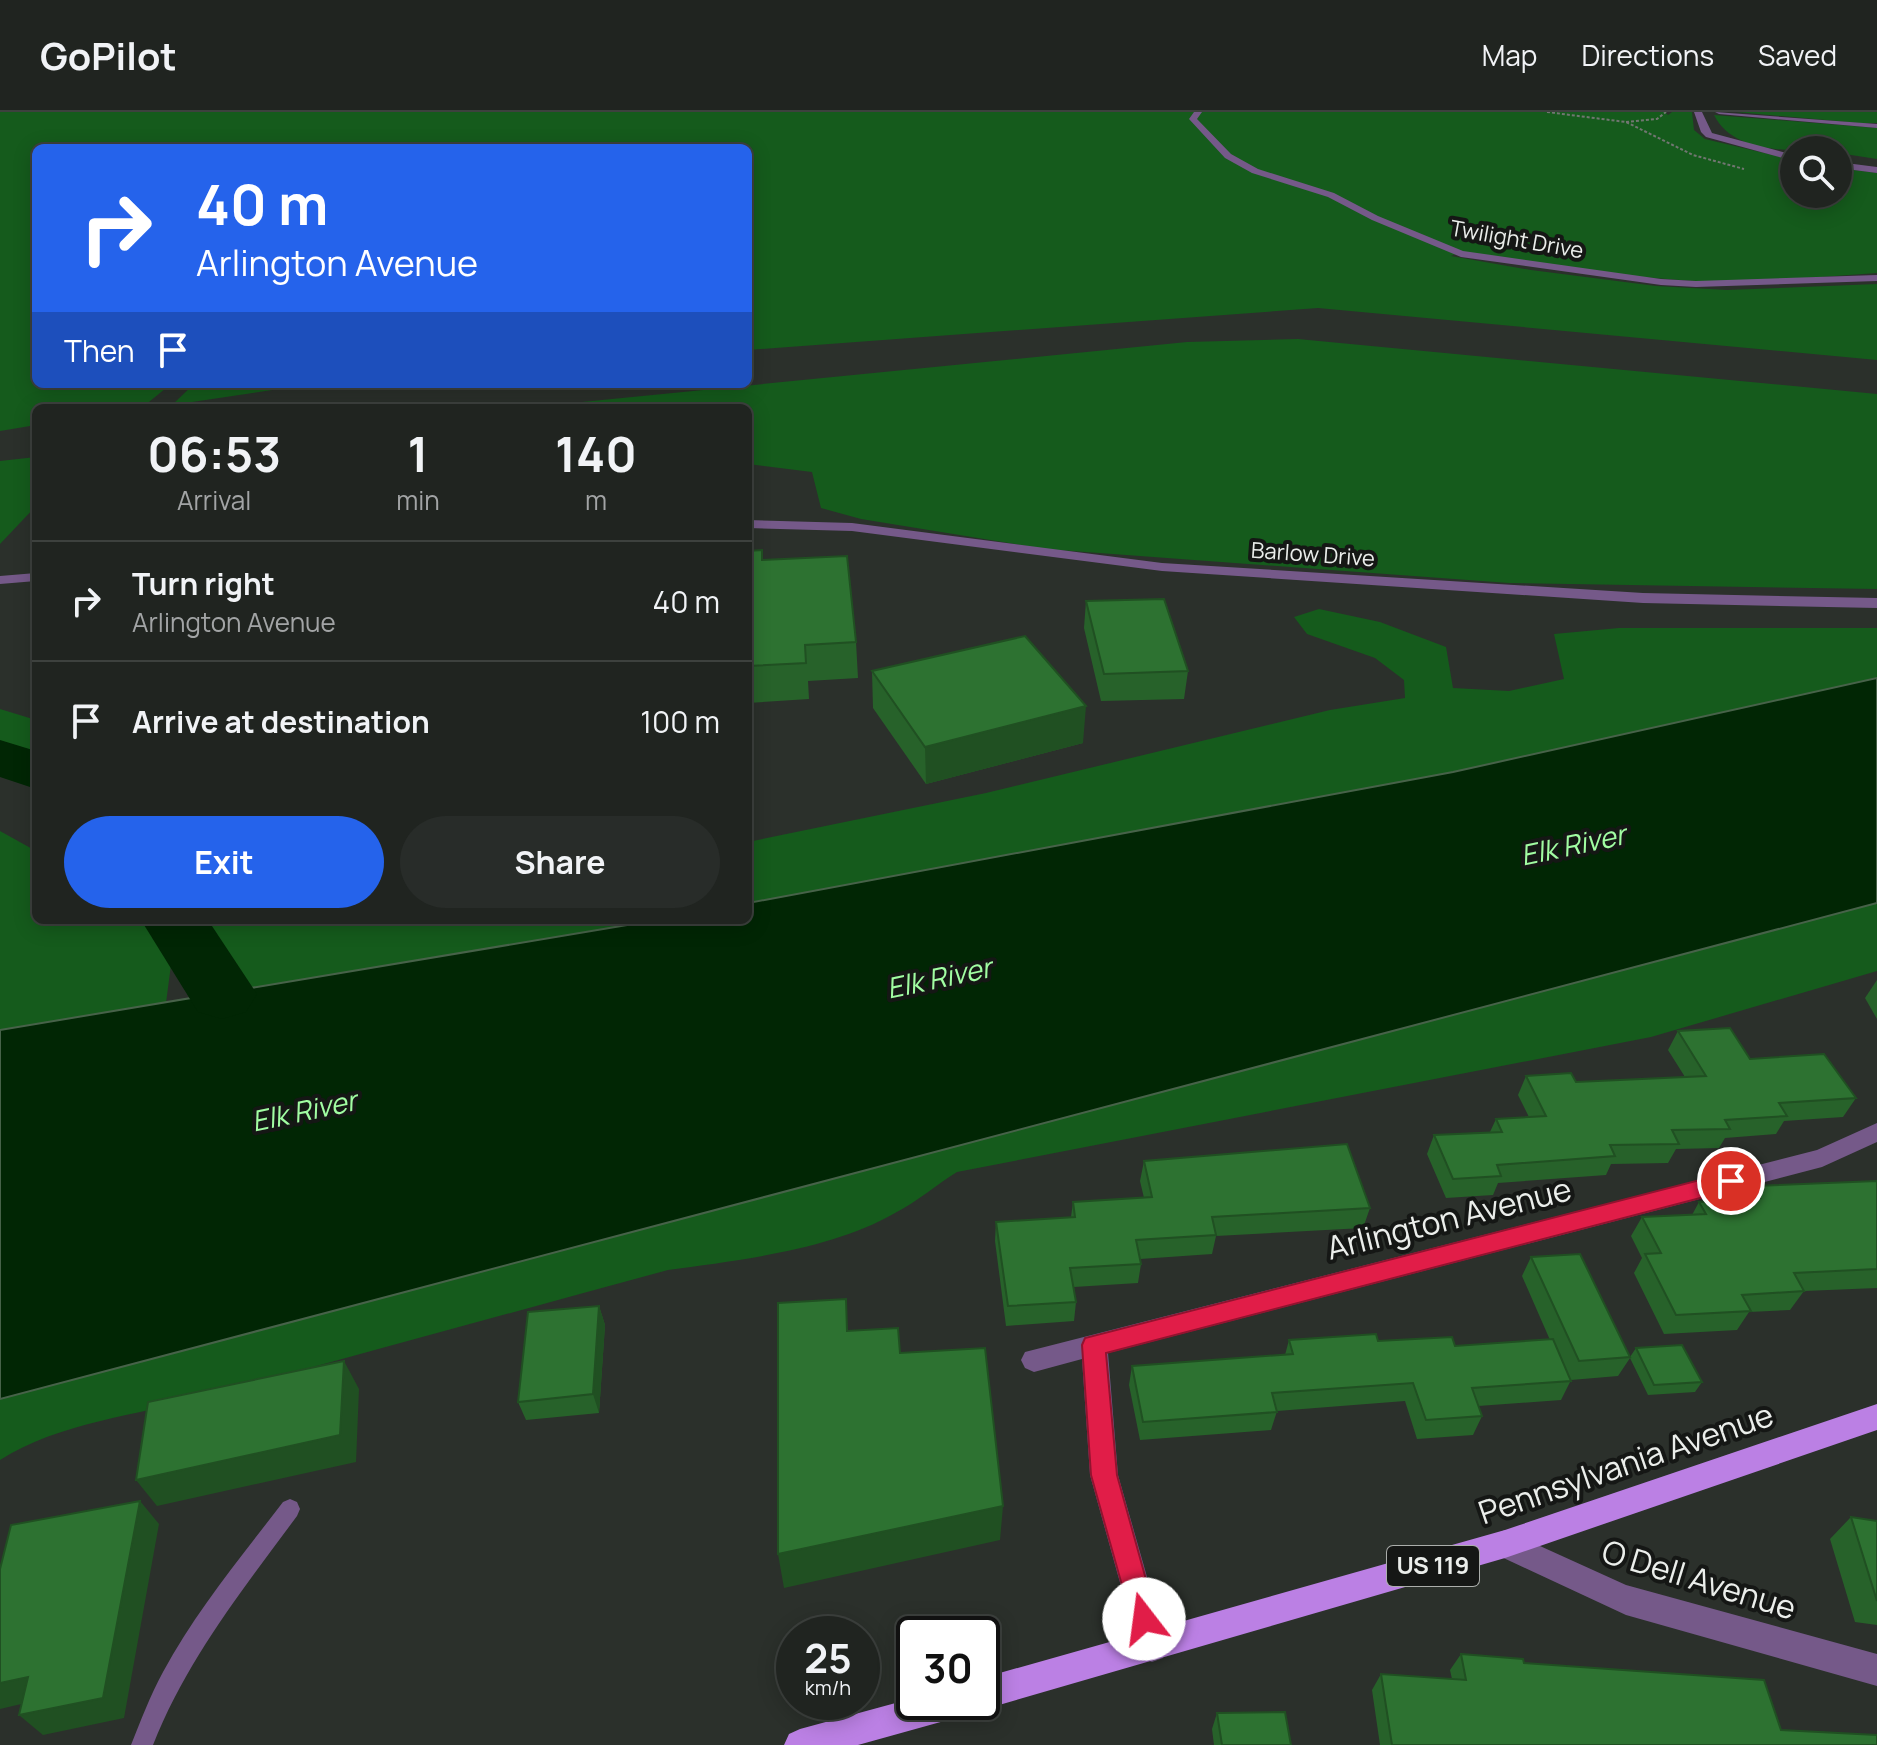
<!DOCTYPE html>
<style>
:root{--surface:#202420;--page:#282c29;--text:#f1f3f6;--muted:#a2a4a5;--line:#3d413e;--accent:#2563eb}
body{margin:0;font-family:Manrope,sans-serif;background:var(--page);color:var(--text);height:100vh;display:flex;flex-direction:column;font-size:30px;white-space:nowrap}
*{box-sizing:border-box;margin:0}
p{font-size:26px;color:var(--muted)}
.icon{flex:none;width:44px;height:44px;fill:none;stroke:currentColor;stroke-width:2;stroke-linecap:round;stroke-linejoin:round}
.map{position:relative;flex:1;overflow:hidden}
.drawer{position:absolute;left:32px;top:292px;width:720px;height:520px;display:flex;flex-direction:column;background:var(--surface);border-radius:12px;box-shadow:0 4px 20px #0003,0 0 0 2px var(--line)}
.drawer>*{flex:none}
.top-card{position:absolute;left:32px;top:32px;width:720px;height:244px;border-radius:12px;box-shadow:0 4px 20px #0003,0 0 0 2px var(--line);background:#2563eb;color:#fff;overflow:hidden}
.buttons{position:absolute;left:1780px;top:24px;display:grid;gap:16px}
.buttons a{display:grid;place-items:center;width:72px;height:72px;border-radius:50%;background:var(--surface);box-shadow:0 4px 20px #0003,0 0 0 2px var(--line);font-size:40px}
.speed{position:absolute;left:776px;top:1504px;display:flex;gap:16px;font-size:40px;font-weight:700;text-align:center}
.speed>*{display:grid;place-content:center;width:104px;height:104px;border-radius:50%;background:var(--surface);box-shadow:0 4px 20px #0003,0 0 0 2px var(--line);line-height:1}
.speed small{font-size:20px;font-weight:400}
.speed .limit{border:4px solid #111;border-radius:12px;background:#fff;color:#111}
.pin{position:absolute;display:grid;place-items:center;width:68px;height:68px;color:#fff;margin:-34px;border:4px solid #fff;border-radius:50%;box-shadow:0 2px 8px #0007}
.me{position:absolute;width:88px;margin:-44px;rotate:345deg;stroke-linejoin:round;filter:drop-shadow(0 0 6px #0008)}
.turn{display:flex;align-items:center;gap:28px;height:168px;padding:0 32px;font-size:36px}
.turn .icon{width:104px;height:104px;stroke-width:2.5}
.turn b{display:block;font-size:56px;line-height:68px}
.then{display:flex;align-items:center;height:76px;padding:0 32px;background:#0003;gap:16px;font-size:30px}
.eta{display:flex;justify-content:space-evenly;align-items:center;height:136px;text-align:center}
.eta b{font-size:48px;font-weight:700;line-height:56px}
.button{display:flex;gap:16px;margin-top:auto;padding:16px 32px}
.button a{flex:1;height:92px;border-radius:48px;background:var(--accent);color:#fff;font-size:32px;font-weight:700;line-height:92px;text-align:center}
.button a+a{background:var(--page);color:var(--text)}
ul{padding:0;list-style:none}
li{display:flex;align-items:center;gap:24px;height:120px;padding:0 32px;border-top:2px solid var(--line)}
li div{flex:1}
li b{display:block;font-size:30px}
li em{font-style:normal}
header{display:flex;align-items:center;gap:48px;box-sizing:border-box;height:112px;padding:0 40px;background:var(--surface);border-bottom:2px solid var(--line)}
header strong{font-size:38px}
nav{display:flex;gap:44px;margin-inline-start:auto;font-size:28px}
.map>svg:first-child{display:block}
</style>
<header>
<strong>GoPilot</strong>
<nav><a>Map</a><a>Directions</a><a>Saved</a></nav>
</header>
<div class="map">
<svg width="1877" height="1633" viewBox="0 0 1877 1633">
<rect width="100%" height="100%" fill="#2b302b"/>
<g fill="#155b1c">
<path d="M0 0H1665L1668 3 1672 0H1692L1694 18 1705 27 1794 48V82H1838V56L1877 61V161C1812 165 1745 173 1680 168 1607 163 1532 152 1460 140L1451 144 1531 158 1656 174 1727 178 1877 172V248L1318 196 748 238V36H36V272H171L144 294 36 296V313L0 319Z"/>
<polygon points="1736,0 1877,0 1877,11 1860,11"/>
<path d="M1714 3 1877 16V47L1838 41V38C1800 38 1735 45 1714 3Z"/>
<polygon points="1298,227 1877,282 1877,477 1509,471 1045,437 861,407 821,396 812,360 748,352 748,296 521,296 1187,230"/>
<polygon points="194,272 312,272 172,293"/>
<polygon points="36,345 36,394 0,432 0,349"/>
<polygon points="1319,497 1380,510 1446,535 1453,576 1509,579 1564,567 1554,522 1619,516 1877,516 1877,566 1453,660 748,791 748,730 986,681 1330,598 1405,586 1404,568 1375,546 1307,522 1294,505"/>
<polygon points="0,597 36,608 36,646 0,631"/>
<polygon points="0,719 36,739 36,808 144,808 174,830 166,891 0,918"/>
<path d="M1877 791V859L1651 925 957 1060C936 1073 917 1090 895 1101 831 1138 740 1148 668 1158 513 1200 358 1243 203 1285 135 1304 60 1310 0 1348V1287Z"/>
<polygon points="199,808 657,808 243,878"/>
</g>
<polygon fill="#012604" stroke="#476249" stroke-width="2" points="1877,566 1877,791 0,1287 0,918 657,808 748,808 748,791 1453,660"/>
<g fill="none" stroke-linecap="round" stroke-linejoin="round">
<g fill="#012604" fill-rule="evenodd">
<polygon points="0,628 36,639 36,677 0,665"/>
<polygon points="141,808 208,808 257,882 246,900 222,907 198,900"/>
</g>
<g stroke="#717671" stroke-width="2" stroke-dasharray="3 2" stroke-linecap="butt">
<polyline points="1547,0 1626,10 1693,43 1744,57"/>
<polyline points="1626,10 1657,7 1666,0"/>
</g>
<path fill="#755989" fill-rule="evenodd" d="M290 1387 297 1390 300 1397 297 1404C243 1477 187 1547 153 1633H131C141 1608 150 1584 163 1560 196 1499 241 1445 283 1390Z"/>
<g fill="#755989" fill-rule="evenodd">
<polygon points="1194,0 1202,0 1197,7 1231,42 1258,57 1334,81 1378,104 1463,139 1661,167 1696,169 1877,163 1877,169 1696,175 1661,173 1461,145 1372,108 1328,85 1252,61 1225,46 1189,7"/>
<polygon points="1694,0 1702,0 1712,21 1794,43 1794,49 1706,25 1701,20"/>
<polygon points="1715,0 1877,12 1877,16 1719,2"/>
<polygon points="1838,50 1877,55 1877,61 1838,56"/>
<polygon points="1877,1011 1877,1030 1822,1055 1108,1241 1118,1363 1167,1535 1163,1546 1152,1550 1141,1546 1090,1363 1082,1247 1034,1260 1025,1256 1021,1248 1025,1240 1817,1038"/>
<polygon points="1505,1418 1626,1473 1877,1542 1877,1574 1626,1503 1495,1442 1490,1432 1495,1422"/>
</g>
<g fill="#755989" fill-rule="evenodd">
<polygon points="748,408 852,411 1162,451 1643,481 1877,486 1877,496 1643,491 1162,459 852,419 748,416"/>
<polygon points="36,461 36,469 0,472 0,464"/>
</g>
<polygon fill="#bb80e4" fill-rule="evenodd" points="1877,1292 1877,1318 1505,1446 982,1598 970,1591 966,1601 955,1606 858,1633 784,1633 789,1622 800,1617 914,1586 914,1590 982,1590 982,1566 1505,1418"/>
</g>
<g fill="#27622a">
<polygon points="748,439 763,448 856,530 858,566 808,569 809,587 748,591"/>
<polygon points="1086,489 1188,559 1184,587 1101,589 1084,516"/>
<polygon points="872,559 1083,631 926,672 873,596"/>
<polygon points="1877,868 1877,907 1865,886"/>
<polygon points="1678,919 1856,986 1843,1005 1784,1009 1776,1022 1725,1026 1719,1036 1676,1037 1668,1051 1611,1052 1606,1063 1498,1071 1493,1083 1446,1086 1427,1042 1434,1023 1490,1020 1496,1007 1529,1005 1518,983 1526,964 1576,970 1685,965 1668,938"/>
<polygon points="1144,1049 1370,1096 1363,1116 1216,1124 1212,1142 1140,1147 1141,1152 1138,1171 1074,1175 1076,1190 1074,1209 1006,1214 995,1129 996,1110 1071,1105 1073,1090 1144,1086 1140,1069"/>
<polygon points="1877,1069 1877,1176 1804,1179 1790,1198 1749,1200 1737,1218 1664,1222 1634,1161 1642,1146 1631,1124 1642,1105 1692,1103 1699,1090 1744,1087 1753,1074"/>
<polygon points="1531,1145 1630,1245 1636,1236 1702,1270 1695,1280 1648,1283 1630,1246 1618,1264 1571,1268 1561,1288 1478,1294 1482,1304 1473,1323 1417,1327 1405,1289 1277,1299 1271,1318 1140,1328 1129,1273 1132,1254 1285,1243 1289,1228 1378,1229 1455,1234 1550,1228 1522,1164"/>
<polygon points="599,1194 605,1213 599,1301 526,1308 518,1290"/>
<polygon points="1851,1405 1877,1409 1877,1513 1855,1510 1830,1427"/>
<polygon points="1461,1542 1524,1551 1781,1618 1877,1633 1380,1633 1372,1578 1381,1562 1452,1567 1450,1558"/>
<polygon points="1217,1601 1291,1633 1214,1633 1212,1617"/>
</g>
<g fill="#205022">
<polygon points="1086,594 1083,631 926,672 925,635"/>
<polygon points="599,1194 605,1213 599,1301 593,1282"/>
<polygon points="344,1249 359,1277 356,1350 157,1394 136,1368"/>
<polygon points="140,1389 159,1412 124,1606 43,1623 19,1603"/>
<polygon points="1003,1394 1000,1428 784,1476 778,1442"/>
<polygon points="28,1565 51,1585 0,1597 0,1571"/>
</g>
<g fill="#2d7231" stroke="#205022" stroke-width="2">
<polygon points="762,438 762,448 847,444 856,530 805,533 806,551 748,554 748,439"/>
<polygon points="1164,487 1188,559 1104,562 1086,489"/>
<polygon points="1025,524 1086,594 925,635 872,559"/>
<polygon points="1730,916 1750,947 1824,942 1856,986 1779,991 1787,1004 1725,1008 1730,1017 1672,1018 1679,1032 1610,1033 1615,1044 1497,1053 1501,1064 1453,1067 1434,1023 1502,1020 1496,1007 1546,1004 1526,964 1571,961 1576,970 1706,964 1678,919"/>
<polygon points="1347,1032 1370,1096 1212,1105 1216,1123 1136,1128 1141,1152 1070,1156 1076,1190 1008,1194 996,1110 1075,1105 1073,1090 1152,1085 1144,1049"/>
<polygon points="1877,1069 1877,1157 1794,1161 1804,1179 1742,1183 1751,1199 1676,1203 1645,1142 1661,1141 1642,1105 1706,1102 1699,1090 1760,1086 1753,1074"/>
<polygon points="1580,1142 1630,1245 1579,1249 1531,1145"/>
<polygon points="846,1187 847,1219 898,1216 900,1241 985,1236 1003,1394 778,1442 778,1191"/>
<polygon points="599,1194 593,1282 518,1290 528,1200"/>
<polygon points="1376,1222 1378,1229 1452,1225 1455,1234 1553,1227 1571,1269 1472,1276 1482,1304 1426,1308 1413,1271 1272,1281 1277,1300 1143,1310 1132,1254 1293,1242 1289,1228"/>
<polygon points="1682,1233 1702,1270 1654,1273 1636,1236"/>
<polygon points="344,1249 340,1323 136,1368 148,1290"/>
<polygon points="140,1389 103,1586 19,1603 28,1565 0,1571 0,1457 11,1413"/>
<polygon points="1851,1405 1877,1409 1877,1489"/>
<polygon points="1461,1542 1523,1547 1524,1551 1764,1568 1781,1618 1877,1623 1877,1633 1392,1633 1381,1562 1466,1568"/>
<polygon points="1285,1600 1291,1633 1222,1633 1217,1601"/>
</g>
<polygon fill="#e11d48" stroke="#92132f" stroke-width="2" points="1731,1060 1738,1063 1741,1069 1738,1075 1731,1078 1106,1241 1117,1363 1157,1507 1153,1516 1144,1520 1134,1516 1091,1363 1082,1233 1085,1226"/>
<g text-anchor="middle" stroke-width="8" stroke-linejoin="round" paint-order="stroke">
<g font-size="22" fill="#ebeeeb" stroke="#151715">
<text transform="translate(1517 127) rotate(10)" y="8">Twilight Drive</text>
<text transform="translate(1313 442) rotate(4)" y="8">Barlow Drive</text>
</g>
<rect fill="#151715" stroke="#abaeab" stroke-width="2" x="1387" y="1434" width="92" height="40" rx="6"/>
<g font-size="24" font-weight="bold" fill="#ebeeeb">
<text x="1433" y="1462">US 119</text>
</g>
<g font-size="28" font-style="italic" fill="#a1fda2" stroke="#151715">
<text transform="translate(1573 733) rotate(-12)" y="10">Elk River</text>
<text transform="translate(939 866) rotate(-12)" y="10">Elk River</text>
<text transform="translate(304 999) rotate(-12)" y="10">Elk River</text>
</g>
<g font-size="32" fill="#ebeeeb" stroke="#151715">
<text transform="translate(1449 1107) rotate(-14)" y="11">Arlington Avenue</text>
<text transform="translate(1626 1352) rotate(-19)" y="11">Pennsylvania Avenue</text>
<text transform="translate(1699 1468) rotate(17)" y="11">O Dell Avenue</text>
</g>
</g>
</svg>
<div class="buttons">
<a><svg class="icon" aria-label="search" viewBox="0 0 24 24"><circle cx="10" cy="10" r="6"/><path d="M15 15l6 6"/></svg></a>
</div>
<div class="speed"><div>25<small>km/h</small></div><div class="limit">30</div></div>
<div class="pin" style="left:1731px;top:1069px;background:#d93025"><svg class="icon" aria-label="arrive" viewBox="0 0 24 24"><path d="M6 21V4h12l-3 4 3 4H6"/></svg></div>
<svg class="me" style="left:1144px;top:1507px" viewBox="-20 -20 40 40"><circle r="19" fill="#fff"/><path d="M0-13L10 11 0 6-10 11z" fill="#e11d48"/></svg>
<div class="top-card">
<div class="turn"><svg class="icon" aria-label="right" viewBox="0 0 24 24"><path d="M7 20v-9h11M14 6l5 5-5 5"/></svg><div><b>40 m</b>Arlington Avenue</div></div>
<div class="then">Then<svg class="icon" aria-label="arrive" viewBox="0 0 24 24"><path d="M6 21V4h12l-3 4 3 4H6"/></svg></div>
</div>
<section class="drawer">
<div class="eta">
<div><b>06:53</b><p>Arrival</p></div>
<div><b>1</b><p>min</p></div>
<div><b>140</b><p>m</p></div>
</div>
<ul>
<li><svg class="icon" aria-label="right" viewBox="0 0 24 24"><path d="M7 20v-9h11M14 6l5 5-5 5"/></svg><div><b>Turn right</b><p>Arlington Avenue</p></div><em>40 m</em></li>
<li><svg class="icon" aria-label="arrive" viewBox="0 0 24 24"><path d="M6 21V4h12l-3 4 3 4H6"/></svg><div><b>Arrive at destination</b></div><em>100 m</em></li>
</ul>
<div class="button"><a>Exit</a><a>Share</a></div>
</section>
</div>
